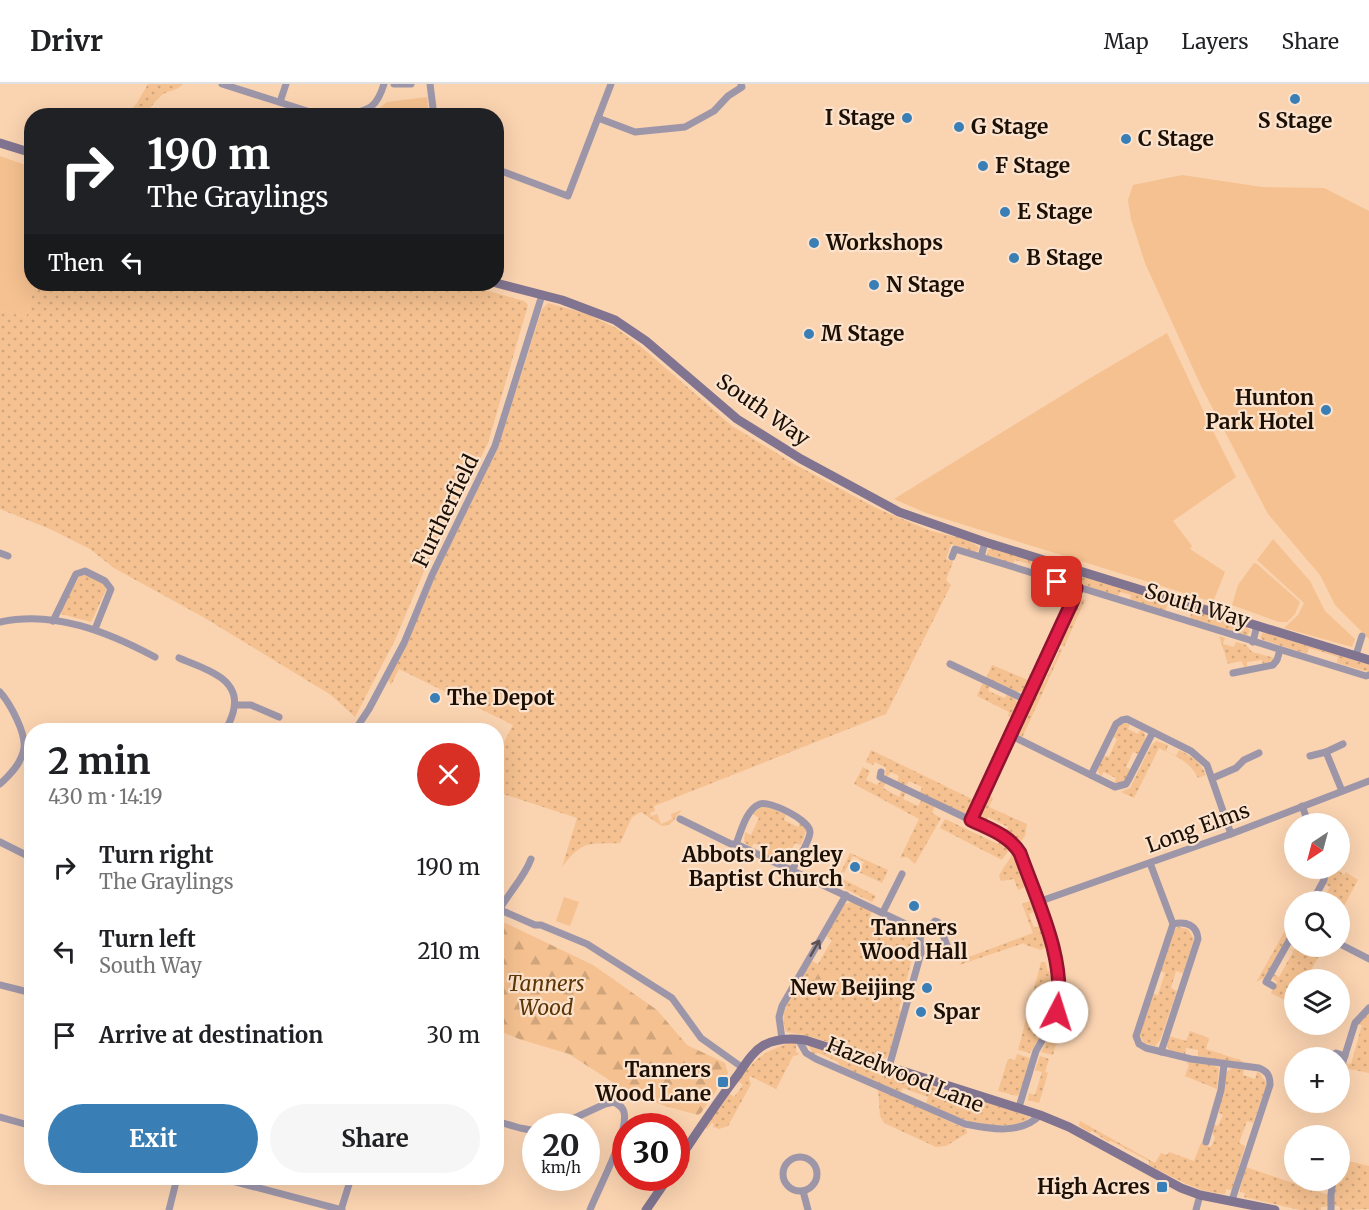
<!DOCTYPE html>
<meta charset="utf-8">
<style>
:root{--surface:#fff;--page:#f6f6f6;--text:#202124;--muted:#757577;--line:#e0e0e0;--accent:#397fb5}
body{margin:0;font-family:Merriweather,serif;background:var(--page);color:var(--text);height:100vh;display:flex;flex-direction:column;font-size:22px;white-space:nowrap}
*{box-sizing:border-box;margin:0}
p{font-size:20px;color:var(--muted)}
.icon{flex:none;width:33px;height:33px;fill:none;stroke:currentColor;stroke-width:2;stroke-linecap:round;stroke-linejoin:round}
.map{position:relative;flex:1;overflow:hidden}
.panel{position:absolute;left:24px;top:639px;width:480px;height:462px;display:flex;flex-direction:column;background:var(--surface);border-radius:24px;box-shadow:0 6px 24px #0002}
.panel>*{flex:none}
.top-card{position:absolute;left:24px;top:24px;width:480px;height:183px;border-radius:24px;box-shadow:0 6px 24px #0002;background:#202124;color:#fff;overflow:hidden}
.needle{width:39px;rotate:216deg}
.tools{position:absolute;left:1284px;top:729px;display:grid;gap:12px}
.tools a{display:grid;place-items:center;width:66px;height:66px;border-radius:50%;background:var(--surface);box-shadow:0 6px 24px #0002;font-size:30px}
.speed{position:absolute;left:522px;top:1029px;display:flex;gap:12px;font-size:30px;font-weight:700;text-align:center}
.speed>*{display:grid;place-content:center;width:78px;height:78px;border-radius:50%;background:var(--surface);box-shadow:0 6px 24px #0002;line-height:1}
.speed small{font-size:15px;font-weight:400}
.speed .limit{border:9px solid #d22;background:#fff;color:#111}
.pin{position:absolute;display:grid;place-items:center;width:51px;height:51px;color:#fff;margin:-26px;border-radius:12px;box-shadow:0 3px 9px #0006}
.me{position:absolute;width:66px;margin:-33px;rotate:5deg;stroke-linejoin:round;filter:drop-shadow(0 0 4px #0008)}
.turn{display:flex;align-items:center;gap:21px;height:126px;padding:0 24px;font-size:27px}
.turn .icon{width:78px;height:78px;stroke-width:2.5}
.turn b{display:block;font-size:42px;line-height:51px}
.then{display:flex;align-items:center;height:57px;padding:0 24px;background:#0003;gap:12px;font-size:22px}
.round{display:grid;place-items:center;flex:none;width:63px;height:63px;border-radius:32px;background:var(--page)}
.overview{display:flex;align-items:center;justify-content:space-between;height:102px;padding:0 24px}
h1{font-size:36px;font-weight:700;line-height:45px}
.cta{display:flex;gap:12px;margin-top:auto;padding:12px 24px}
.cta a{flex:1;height:69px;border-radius:36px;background:var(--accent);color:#fff;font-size:24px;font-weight:700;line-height:69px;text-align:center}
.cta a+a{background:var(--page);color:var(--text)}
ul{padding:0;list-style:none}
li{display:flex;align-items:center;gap:18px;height:84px;padding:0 24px}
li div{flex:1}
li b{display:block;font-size:22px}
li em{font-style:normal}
header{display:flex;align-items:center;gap:36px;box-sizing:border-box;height:84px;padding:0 30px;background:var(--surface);border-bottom:2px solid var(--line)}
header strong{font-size:28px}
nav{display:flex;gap:33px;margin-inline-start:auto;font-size:21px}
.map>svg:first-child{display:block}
</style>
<header>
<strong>Drivr</strong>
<nav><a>Map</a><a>Layers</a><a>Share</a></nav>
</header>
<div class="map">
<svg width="1369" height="1126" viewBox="0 0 1369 1126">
<defs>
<pattern id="grass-dots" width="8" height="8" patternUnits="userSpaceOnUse" patternTransform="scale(1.5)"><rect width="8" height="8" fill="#f5c190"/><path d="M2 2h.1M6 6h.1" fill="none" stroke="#d1a57b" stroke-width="1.8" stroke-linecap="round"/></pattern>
<pattern id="forest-firs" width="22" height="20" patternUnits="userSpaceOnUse" patternTransform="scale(1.5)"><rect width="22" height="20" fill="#f5c190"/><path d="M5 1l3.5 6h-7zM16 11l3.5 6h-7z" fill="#d1a57b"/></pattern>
</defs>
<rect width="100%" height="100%" fill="#fad3b0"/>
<g fill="url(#grass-dots)">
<path d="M148 0H183C178 6 172 6 165 9 157 14 150 24 145 31H126L137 19Z"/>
<polygon points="35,200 463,200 524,217 528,221 488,359 424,487 395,556 355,633 331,611 203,533 114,484 90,465 50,445 0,425 0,226 26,233"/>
<path d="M548 219 587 230 616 244 639 261 732 342 796 381 878 425 931 447 965 455 979 463 978 467 975 468 951 460 946 475 953 478 946 496 951 501 886 630 654 722 655 727 650 729 651 732 657 730 661 740 672 735 671 730 682 726C675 732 674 742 662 742L641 728 632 733 620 759C587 760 583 756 562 783L577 734 497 708V671L513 641 399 585 391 601 388 596 435 492 498 363 542 225Z"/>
<polygon points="991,464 1246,542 1250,547 1247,552 1243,551 1190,535 1191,529 1167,521 1165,528 1130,517 1131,511 1120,508 1118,513 1035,488 1036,482 1015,476 1012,481 987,471 988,466"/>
<polygon points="84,490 105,499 107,504 91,538 61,530 62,524 80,491"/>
<polygon points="1078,514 1085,516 1064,563 1057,559"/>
<polygon points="1263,548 1369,581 1369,588 1337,579 1338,573 1309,564 1307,570 1263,556 1260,553"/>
<polygon points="1219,552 1225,554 1223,560 1234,563 1236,558 1246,561 1252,568 1275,574 1271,579 1263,581 1262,576 1247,578 1247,583 1245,584 1241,577 1228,580"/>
<polygon points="1055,562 1062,565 1062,566 1022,654 1016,647 1039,597 1044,599 1060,565"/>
<polygon points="992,581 1028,596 1030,592 1027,589 1033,592 1026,607 1016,608 986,595"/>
<polygon points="983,598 990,602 988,607 1005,614 1007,610 1014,613 1019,621 1013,634 1008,632 1009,628 977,612"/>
<path d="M1122 639 1130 640 1128 645 1138 650 1141 645C1150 653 1143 661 1139 670L1133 668 1126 683 1132 686 1125 698 1117 700 1114 699 1116 694 1103 688 1101 693 1097 685 1103 671 1109 673 1117 655 1112 652 1117 643Z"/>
<path d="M1156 657 1168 661 1166 667 1176 672 1179 666C1191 672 1201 678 1206 691L1198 694C1190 677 1175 672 1159 664L1134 714 1121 708 1130 704 1151 662Z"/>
<polygon points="871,666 976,717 972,726 964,730 920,709 922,703 909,697 906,702 897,698 899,692 891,688 887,693 885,690 886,684 875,678 873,681 866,678"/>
<polygon points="863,683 870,687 866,696 877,701 882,696 886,698 883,704 899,713 902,706 906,708 903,715 918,722 922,715 935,721 932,729 941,734 915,780 907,773 900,774 919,735 854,700"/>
<path d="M986 710 993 714 989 723 1027 740 1025 752 1018 761 1006 748 1008 743 988 733 985 738C975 730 981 720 986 710Z"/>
<path d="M766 722 786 731 784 736 798 743 801 738 806 747 801 761 795 759 791 767 797 770C794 776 793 780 786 781L766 772 769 766 754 759 751 764 744 758 745 748 751 751 759 734 753 730 758 725Z"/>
<polygon points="945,735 998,760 1003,756 1011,763 1002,776 940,744"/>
<polygon points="1014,768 1022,788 1025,803 1018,806 1014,795 1001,797 999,791"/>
<polygon points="850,769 888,786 882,799 859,788 864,778 853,772 844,789 842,788 839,793 876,812 872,818 835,800"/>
<polygon points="1338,786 1344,791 1346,788 1358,796 1340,829 1340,818 1322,818 1330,803 1325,800 1330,787"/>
<polygon points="1030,817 1034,828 1029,830 1034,844 1042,841 1048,861 1041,866 1026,861 1024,859 959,881 966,874 1033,849 1022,820"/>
<path d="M851 818 872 827 870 832 902 849 905 844C914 849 918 857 918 868L914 867 899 926 902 927 888 972 885 975 805 951 786 948C783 940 782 932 786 923L785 922 812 877 818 880 832 856 826 852 843 821Z"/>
<polygon points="1294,830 1294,842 1265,894 1257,897"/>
<polygon points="1178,843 1188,845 1194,855 1183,889 1176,887 1171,904 1177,907 1160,956 1155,962 1144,959 1139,950 1152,909 1158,911 1165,889 1159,887 1175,845"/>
<polygon points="1296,863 1324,863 1306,895 1294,896 1294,918 1292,920 1271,909 1277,898 1273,895 1273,890 1279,893 1293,868 1288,864 1293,867"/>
<polygon points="1041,878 1045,878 1048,887 1055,885 1056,907 1048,907 1045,926 1038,942 1045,945 1030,969 1018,966"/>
<polygon points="1064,912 1069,914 1053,971 1041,968 1054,945"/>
<polygon points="1369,929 1369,989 1345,984 1346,979 1351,980 1362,941 1357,940"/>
<path d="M1190 947 1209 954 1206 965 1243 977 1242 979 1198 972V966L1186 964 1185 971C1171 968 1164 968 1169 952L1186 957Z"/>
<path d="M791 958 796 959V968L799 969 798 971 793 972 776 1005 750 992 749 994 751 1000 728 1042 719 1045 713 1043 714 1040 712 1039 707 1045 705 1043 729 1009 734 1013 743 1001 738 997C756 974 763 968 791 958Z"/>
<path d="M809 962 929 999C937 1007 954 1013 966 1012L1030 1033C1019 1046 981 1041 966 1036 952 1032 939 1025 926 1019L928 1013 903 1004 900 1009 840 982 838 978 819 969 813 970Z"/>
<polygon points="1017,970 1030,974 1020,1009 1017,1012 998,1007 1008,975 1015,976"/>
<polygon points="1040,972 1049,975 1045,988 1048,989 1039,1019 1028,1016 1029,1009 1035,1011 1042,988 1035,986"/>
<polygon points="1188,977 1215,980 1214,982 1219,984 1217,1005 1185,992 1189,981 1187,980"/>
<path d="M1232 984 1244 985 1243 991 1255 995 1257 988 1260 989 1267 1000 1253 1039 1247 1037 1239 1059 1245 1062 1233 1103 1232 1106 1226 1105 1225 1110C1197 1108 1174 1094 1149 1081V1077L1111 1057 1108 1058 1093 1047 1088 1048 1079 1042 1080 1037 1155 1079 1161 1069 1167 1071 1169 1068 1194 1077 1201 1059 1211 1063 1215 1054 1211 1046 1213 1040 1218 1042 1223 1031 1218 1028 1226 989Z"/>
<polygon points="878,1005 966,1045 967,1049 946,1062 936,1063 884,1039 880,1032"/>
<polygon points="1340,1075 1369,1082 1369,1125 1340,1126 1339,1122 1333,1122 1336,1097 1342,1097 1345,1080 1340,1079"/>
<polygon points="1246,1083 1328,1111 1328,1122 1321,1123 1321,1126 1300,1126 1244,1113 1245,1109 1240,1108 1240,1105"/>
</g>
<g fill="url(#forest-firs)">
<polygon points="497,835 593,881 657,926 687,961 725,979 728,989 701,1029 698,1031 665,1022 623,1005 569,970 519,955 497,946"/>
<polygon points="821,885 835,891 826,915 808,907"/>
</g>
<g fill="#f5c190">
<polygon points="427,13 429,31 371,31 387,18"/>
<polygon points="0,72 31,83 32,200 35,200 26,233 0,226"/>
<polygon points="1182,91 1262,103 1324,104 1369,127 1369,555 1335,521 1320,491 1268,430 1201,302 1145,179 1131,135 1128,116 1133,101"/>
<polygon points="1167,249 1210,341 1236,393 1173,437 1192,462 1190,465 1225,488 1213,518 926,429 894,415 1092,293"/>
<polygon points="1273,455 1310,497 1325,527 1355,555 1352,563 1284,544 1298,531 1304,519 1257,476"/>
<polygon points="1254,479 1257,480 1300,518 1295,530 1287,538 1279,538 1232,521 1238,501"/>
<polygon points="564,813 579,818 570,842 556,837"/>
</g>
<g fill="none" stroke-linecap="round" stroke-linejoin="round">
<g stroke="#9d96a9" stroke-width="7">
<polyline points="222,0 323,32"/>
<polyline points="394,0 411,0"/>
<polyline points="430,0 434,32"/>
<polyline points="280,18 286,0"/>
<path d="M343 32C368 26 376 26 384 0"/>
<polyline points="598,34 635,48 685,43 714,27 728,12 742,3 741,0"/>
<polyline points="496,85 568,112 611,0"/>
<polyline points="985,458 981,473 1366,592 1369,591"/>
<polyline points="0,469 8,472"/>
<polyline points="952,473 955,465 981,473"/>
<polyline points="53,537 76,490 85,487 105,497 111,505 95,545"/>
<path d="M0 538C54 526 108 548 155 573"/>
<polyline points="1253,558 1257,541"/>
<polyline points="1356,571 1362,552"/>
<path d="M179 574C200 583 240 593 234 624 233 632 229 639 226 646"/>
<polyline points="950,580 1026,616"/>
<polyline points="1233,589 1273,581 1277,576 1280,566"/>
<path d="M0 608C10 619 26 649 24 664 22 679 10 691 0 700"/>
<polyline points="235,621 251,621 279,633"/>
<polyline points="355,646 369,625 404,559 432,491 495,362 542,211"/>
<polyline points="1010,651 1115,703 1126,700 1129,695 1153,648"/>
<polyline points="1310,672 1326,668"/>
<polyline points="881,688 880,693 1006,753 1015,761 1020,769 1056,873 1060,908 1054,936 1036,967 1019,1023"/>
<polyline points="1091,691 1116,640 1122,636 1127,635 1191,667 1207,681 1231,750"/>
<polyline points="1213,694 1236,684 1244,676 1259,669"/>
<polyline points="1342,707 1326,668 1343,660"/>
<polyline points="1302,722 1309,740"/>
<polyline points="496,724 499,716"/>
<polyline points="680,735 731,760 736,760"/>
<polyline points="971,736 1073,516 1076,504"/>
<polyline points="0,758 32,774"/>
<path d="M1150 779 1173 840 1136 952 1139 960 1146 964 1191 975 1259 984C1267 987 1270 991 1270 1001L1232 1116"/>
<path d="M792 786C797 777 810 757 810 748 810 736 769 716 760 720 746 725 741 748 736 760L912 843 920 853 921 869 889 983"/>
<polyline points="1038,818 1231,750 1369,697"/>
<polyline points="1312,818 1324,796 1326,784"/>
<polyline points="496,824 535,841 541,841 587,860 672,914 701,954 743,984"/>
<path d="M500 825C509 808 524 794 531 775"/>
<polyline points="883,828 902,790"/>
<polyline points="920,853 935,837 938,838 950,869"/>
<polyline points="1340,860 1369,875"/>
<polyline points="0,901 32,909"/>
<polyline points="1273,902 1266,898 1294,848"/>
<polyline points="782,955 779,933 782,922 846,811"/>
<path d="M798 955 806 969 816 975 965 1040C990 1045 1021 1051 1040 1031"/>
<path d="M1161 968 1198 855C1197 841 1186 837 1173 840"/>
<polyline points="1336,969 1345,972"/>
<polyline points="1341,984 1355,939 1369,924"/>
<polyline points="0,1033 32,1042"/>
<polyline points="496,1037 520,1044 536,1047"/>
<path d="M557 1042 605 1020 614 1018C619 1021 623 1023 624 1028 629 1049 598 1105 590 1126"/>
<polyline points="1206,1058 1221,1006 1224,981"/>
<circle cx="800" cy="1090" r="17"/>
<polyline points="221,1094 342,1126"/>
<polyline points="803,1107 808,1126"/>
<polyline points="169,1126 177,1094"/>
<polyline points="341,1126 351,1094"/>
<polyline points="1196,1126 1200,1111"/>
<polyline points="1331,1126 1331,1111 1333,1096"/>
</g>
<g stroke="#807490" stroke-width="9">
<polyline points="0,59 32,69"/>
<polyline points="496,199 562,216 615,236 646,257 737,335 801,375 899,428 985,458 1369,576"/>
<path d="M676 1080C696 1050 715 1021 737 992 745 981 752 968 764 961 777 954 791 954 805 956L1040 1031 1069 1043 1181 1104 1200 1111 1275 1126"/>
<polyline points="646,1126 668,1094"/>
</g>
</g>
<defs><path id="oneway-shaft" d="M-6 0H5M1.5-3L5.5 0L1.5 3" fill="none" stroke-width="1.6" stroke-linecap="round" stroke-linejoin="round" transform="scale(1.5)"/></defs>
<use stroke="#5c5256" href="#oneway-shaft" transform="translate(815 864) rotate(-60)"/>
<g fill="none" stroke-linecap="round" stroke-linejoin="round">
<g stroke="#92132f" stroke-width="15">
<path id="route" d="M1057 498 1076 504 1073 516 971 736C989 745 1009 751 1020 769 1037 817 1067 877 1057 928"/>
</g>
<use href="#route" stroke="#e11d48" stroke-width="10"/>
</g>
<g fill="#397fb5" stroke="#fbe3ce" stroke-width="2">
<circle cx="1295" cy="15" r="6"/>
<circle cx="907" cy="34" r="6"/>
<circle cx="959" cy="43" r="6"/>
<circle cx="1126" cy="55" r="6"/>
<circle cx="983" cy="82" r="6"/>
<circle cx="1005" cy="128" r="6"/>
<circle cx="814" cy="159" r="6"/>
<circle cx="1014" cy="174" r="6"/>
<circle cx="874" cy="201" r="6"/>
<circle cx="809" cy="250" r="6"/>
<circle cx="1326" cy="326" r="6"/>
<circle cx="435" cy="614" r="6"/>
<circle cx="855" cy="783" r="6"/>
<circle cx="914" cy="822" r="6"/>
<circle cx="927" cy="904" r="6"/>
<circle cx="921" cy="928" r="6"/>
<rect x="717" y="992" width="12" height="12" rx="3"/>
<rect x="1156" y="1097" width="12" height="12" rx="3"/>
</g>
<g text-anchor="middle" stroke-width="4.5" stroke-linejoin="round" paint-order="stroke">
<g font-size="21" font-weight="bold" fill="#1c0f04" stroke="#fbe3ce" text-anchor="start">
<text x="895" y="41" text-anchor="end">I Stage</text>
<text x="1295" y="44" text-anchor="middle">S Stage</text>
<text x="971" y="50">G Stage</text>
<text x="1138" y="62">C Stage</text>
<text x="995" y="89">F Stage</text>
<text x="1017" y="135">E Stage</text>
<text x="826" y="166">Workshops</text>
<text x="1026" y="181">B Stage</text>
<text x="886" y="208">N Stage</text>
<text x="821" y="257">M Stage</text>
<text x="1314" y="321" text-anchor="end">Hunton<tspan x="1314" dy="24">Park Hotel</tspan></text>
<text x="447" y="621">The Depot</text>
<text x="843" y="778" text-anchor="end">Abbots Langley<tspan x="843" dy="24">Baptist Church</tspan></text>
<text x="914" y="851" text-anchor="middle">Tanners<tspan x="914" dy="24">Wood Hall</tspan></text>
<text x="915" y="911" text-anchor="end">New Beijing</text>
<text x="933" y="935">Spar</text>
<text x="711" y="993" text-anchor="end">Tanners<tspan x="711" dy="24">Wood Lane</tspan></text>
<text x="1150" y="1110" text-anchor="end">High Acres</text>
</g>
<g font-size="21" fill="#1c0f04" stroke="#fbe3ce">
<text transform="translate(763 326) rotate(35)" y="7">South Way</text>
<text transform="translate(446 427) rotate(-64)" y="7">Furtherfield</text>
<text transform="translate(1197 522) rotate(17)" y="7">South Way</text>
<text transform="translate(1198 744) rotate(-20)" y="7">Long Elms</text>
<text transform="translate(905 991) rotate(22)" y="7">Hazelwood Lane</text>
</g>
<g font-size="21" font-style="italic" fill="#5f3707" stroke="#fbe3ce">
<text x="546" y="907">Tanners<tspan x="546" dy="24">Wood</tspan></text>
</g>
</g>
</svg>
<div class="tools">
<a><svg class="needle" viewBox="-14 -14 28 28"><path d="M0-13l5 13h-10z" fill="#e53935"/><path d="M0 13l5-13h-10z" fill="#757577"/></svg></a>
<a><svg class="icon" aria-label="search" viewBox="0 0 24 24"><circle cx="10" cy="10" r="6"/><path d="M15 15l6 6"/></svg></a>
<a><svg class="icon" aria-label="layers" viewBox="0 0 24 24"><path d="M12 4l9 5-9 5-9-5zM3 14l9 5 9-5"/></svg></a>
<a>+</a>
<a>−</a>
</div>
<div class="speed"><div>20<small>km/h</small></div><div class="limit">30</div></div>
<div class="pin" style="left:1057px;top:498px;background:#d93025"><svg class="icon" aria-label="arrive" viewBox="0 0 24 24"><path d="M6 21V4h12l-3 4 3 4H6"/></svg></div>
<svg class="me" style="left:1057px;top:928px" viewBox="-20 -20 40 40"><circle r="19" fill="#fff"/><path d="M0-13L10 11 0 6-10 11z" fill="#e11d48"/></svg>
<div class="top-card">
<div class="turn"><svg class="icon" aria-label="right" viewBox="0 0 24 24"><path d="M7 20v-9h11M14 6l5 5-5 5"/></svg><div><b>190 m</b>The Graylings</div></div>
<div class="then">Then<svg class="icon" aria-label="left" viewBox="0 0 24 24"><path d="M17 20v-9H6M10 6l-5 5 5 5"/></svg></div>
</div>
<section class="panel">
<div class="overview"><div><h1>2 min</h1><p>430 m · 14:19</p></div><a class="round" style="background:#d93025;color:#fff"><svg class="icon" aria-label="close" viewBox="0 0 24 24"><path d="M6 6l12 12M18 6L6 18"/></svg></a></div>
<ul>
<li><svg class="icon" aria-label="right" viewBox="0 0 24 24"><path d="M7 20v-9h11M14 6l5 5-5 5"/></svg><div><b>Turn right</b><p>The Graylings</p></div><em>190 m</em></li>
<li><svg class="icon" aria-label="left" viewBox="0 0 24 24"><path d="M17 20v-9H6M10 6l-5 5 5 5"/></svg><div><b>Turn left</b><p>South Way</p></div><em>210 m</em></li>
<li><svg class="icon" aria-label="arrive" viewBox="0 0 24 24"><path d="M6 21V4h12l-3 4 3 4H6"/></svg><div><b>Arrive at destination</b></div><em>30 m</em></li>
</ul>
<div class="cta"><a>Exit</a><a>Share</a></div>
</section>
</div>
